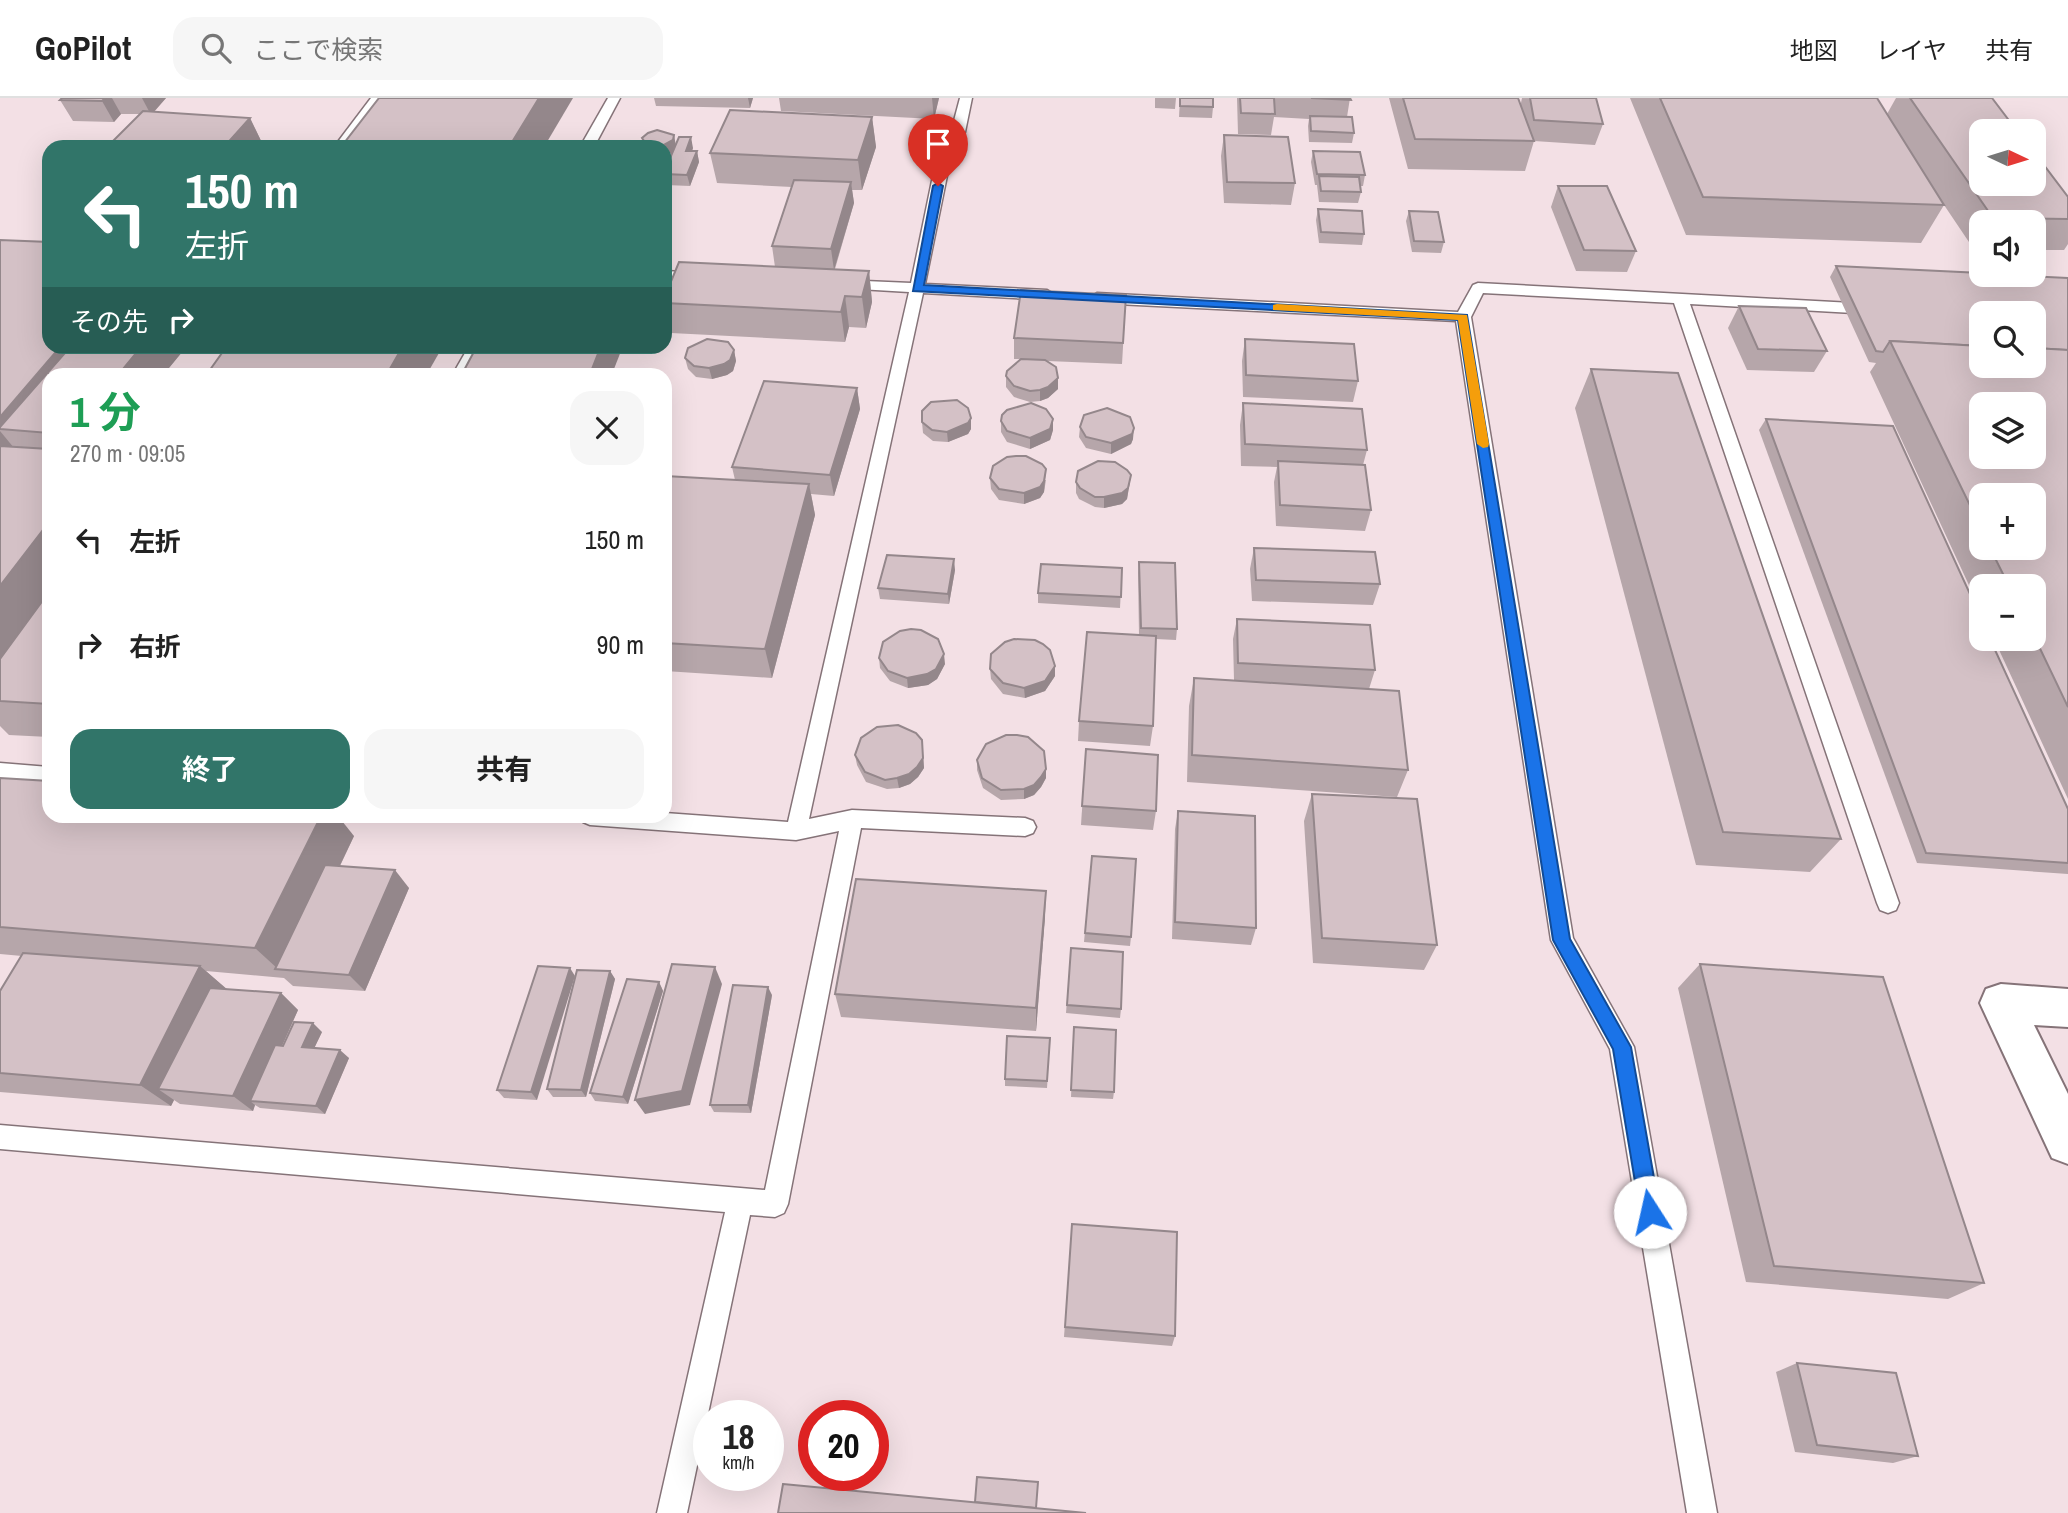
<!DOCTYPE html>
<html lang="ja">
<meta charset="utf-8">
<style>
:root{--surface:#fff;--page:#f6f6f6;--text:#222;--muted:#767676;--line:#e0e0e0;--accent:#317569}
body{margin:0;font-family:"Archivo Narrow","Noto Sans JP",sans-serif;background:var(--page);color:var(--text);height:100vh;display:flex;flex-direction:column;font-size:26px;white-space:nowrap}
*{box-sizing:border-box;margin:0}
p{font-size:23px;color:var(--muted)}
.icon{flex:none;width:38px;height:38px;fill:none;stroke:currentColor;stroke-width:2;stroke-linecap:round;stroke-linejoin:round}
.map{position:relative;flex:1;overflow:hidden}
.side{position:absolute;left:42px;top:270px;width:630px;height:455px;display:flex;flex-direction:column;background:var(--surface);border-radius:21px;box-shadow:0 7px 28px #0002}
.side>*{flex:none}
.hud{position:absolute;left:42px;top:42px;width:630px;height:214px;border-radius:21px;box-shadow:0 7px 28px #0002;background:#317569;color:#fff;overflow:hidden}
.needle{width:46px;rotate:94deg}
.tools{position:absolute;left:1969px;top:21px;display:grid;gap:14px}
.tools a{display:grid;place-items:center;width:77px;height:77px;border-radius:14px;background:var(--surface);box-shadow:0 7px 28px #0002;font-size:35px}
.speed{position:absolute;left:693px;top:1302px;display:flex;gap:14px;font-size:35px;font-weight:700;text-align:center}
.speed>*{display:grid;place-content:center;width:91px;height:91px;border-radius:50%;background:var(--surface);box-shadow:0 7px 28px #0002;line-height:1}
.speed small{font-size:18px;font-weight:400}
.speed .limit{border:10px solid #d22;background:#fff;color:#111}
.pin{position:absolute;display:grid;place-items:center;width:60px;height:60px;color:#fff;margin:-72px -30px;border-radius:50% 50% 50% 0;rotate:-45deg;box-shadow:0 0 7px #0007}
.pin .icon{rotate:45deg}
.me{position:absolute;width:77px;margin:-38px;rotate:350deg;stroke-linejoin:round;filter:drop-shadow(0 0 5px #0008)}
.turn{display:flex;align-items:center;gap:24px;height:147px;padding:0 28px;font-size:32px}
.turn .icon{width:91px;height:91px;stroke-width:2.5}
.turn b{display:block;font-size:49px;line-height:60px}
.then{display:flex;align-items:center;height:66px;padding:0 28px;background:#0003;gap:14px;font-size:26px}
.round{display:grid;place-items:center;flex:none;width:74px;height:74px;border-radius:21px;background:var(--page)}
.head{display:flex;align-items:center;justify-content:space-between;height:119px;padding:0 28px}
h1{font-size:42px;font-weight:700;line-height:52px;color:#1e9e55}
.primary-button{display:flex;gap:14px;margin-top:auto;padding:14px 28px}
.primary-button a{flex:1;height:80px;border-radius:21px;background:var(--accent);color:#fff;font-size:28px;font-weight:700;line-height:80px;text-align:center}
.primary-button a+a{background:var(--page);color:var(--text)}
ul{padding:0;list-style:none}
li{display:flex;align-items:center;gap:21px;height:105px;padding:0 28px}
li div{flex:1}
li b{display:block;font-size:26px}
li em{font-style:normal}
header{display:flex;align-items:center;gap:42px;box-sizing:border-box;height:98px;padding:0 35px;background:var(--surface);border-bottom:2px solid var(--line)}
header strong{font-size:33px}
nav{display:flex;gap:38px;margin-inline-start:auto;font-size:24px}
.search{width:490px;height:63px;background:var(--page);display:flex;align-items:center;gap:18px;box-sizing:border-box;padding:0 24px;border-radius:21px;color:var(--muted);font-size:26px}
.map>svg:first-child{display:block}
</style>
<header>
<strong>GoPilot</strong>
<div class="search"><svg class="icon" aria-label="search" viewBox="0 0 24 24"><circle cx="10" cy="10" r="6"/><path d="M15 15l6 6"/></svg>ここで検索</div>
<nav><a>地図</a><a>レイヤ</a><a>共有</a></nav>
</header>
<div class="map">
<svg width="2068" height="1415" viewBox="0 0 2068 1415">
<rect width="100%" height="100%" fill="#f3e0e5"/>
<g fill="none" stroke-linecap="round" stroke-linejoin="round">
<g stroke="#857378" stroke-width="3">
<g id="lane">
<polygon points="371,0 384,0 348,49 334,49"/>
<polygon points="608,0 620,0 594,49 580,49"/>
<polygon points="960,0 972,0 965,34 950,63 925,186 1047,192 1055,197 1047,202 923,195 809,721 852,712 1025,720 1033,723 1036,729 1033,735 1025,738 861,730 788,1106 784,1115 775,1119 750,1117 687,1415 657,1415 725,1114 0,1051 0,1027 765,1092 839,733 796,742 590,727 583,724 579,718 665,718 665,715 788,724 909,194 842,190 835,186 842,182 911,185 936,63 951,34"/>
<polygon points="665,173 701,175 708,179 701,183 665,181"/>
<polygon points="1478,185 1871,206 1879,211 1871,216 1690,206 1899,805 1896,812 1888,815 1880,812 1877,805 1674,205 1483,195 1471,219 1573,840 1634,949 1717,1415 1687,1415 1610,951 1551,842 1456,223 1097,205 1089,200 1097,195 1458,214 1473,187"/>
<polygon points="469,248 485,248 469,276 453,276"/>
<polygon points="0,665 49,669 49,685 0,681"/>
</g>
</g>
<g stroke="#857378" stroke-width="4">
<polygon id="street" points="2001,886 2068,891 2068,929 2034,927 2068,996 2068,1066 2052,1060 1980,905 1986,891"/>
</g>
<use href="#lane" fill="#fff" fill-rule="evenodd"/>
<use href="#street" fill="#fff" fill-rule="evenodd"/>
</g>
<g fill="#b6a6aa" fill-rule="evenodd">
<polygon points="62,0 166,0 154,14 250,20 264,49 107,49 140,16 121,16 114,24 73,23 60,2"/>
<polygon points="654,0 753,0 750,10 656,8"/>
<polygon points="779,0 939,0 934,21 781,13"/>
<polygon points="1155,0 1176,0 1175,11 1155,10"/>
<polygon points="1180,0 1213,9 1212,20 1179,19"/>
<polygon points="1237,0 1350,0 1347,19 1354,35 1352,45 1309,44 1308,28 1309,21 1274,19 1271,37 1238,36"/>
<polygon points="1389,0 1518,0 1521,9 1521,5 1522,0 1596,0 1603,26 1595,47 1534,43 1525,73 1408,71"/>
<polygon points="1630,0 1877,0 1887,16 1896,0 1992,0 2068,99 2068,146 2064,152 2034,152 2034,124 1981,124 1981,150 1973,150 1940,101 1944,107 1921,145 1686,137"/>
<polygon points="872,19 876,49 862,92 852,92 854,105 835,171 869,173 872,204 866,230 849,229 845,244 671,235 665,214 665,198 775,169 772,148 792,89 717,85 710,55"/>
<polygon points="1224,37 1295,85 1291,107 1224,105 1221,58"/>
<polygon points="642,40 693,50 692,53 697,53 699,64 690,88 666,87 665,72 673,54 665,58 665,49 645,49"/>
<polygon points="1313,53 1365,77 1363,88 1360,88 1361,94 1358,105 1319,104 1317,87 1315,87 1311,64"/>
<polygon points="1558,88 1636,153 1627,174 1576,173 1551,109"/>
<polygon points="1318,111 1364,136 1362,147 1319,145 1316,122"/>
<polygon points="1409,113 1444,144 1441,155 1412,154 1406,123"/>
<polygon points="0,142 49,248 187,248 164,276 49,276 49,639 9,637 0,628"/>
<path d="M1836 168 2068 180V701L1994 541H2034V488H1981V513L1870 274 1876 265 1869 264 1830 179ZM1981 397 2034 450H1981Z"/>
<polygon points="1126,197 1122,266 1047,263 1058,291 1048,300 1040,303 1030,304 1014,299 1006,289 1006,278 1020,261 1014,261 1014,240"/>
<polygon points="1739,208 1827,253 1814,274 1747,272 1728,230"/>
<polygon points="1245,241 1358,283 1353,304 1243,299 1242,263"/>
<polygon points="734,252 736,263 733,273 727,277 712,281 696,279 688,271 685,260"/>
<polygon points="1591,271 1841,741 1810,774 1696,767 1575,310"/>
<polygon points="857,290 860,311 834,398 811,396 815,417 772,580 665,573 665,378 735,382 732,369"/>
<polygon points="1243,305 1367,352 1363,367 1371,412 1365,433 1276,428 1274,384 1277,369 1241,368 1240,327"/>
<polygon points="971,320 971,331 968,336 948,344 933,343 923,335 922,324"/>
<polygon points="1053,321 1053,332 1050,342 1030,351 1007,344 1001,334 1001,323"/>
<polygon points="1766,321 2068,711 2068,776 1917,765 1759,332"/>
<polygon points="1080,329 1133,341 1131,346 1111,356 1086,350 1079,339"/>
<polygon points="1131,377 1127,401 1122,406 1104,410 1095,409 1079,401 1076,395 1076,384"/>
<polygon points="990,380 1046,382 1044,394 1040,400 1024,406 999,402 991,391"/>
<polygon points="1254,450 1380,486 1373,507 1252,503 1250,471"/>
<polygon points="1139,464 1177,531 1176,542 1156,541 1153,628 1150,648 1078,643 1079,623 1139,537 1138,475"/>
<polygon points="1122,470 1120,510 1038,505 1038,495"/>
<polygon points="955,472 949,506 880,501 878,490"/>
<polygon points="1237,521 1375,572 1369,591 1408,672 1397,699 1187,684 1189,608 1194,580 1234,582 1233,541"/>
<polygon points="879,560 945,566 937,581 928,587 908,590 890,583 880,570"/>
<polygon points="1055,568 1055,578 1045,593 1025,600 1003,596 991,581 990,571"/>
<polygon points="922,642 924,670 918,679 910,686 899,690 887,691 866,684 857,667 855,657"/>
<polygon points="1086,651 1156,713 1153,732 1081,727"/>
<polygon points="977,662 1046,680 1041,689 1034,697 1024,701 1001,702 983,690 977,672"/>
<polygon points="0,680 354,738 340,768 409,790 365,893 293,888 284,880 206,873 226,891 281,895 298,912 282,948 322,934 314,950 349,960 325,1016 260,1010 255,1007 253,1013 180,1006 174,1002 171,1008 0,994 0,893 22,858 0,856"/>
<polygon points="1312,696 1437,847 1424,872 1313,865 1304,723"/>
<polygon points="1178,713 1256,830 1251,847 1172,841 1175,731"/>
<polygon points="1092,758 1131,839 1130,848 1084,844"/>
<polygon points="1045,819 1036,933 841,919 835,896"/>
<polygon points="1071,850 1121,911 1120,920 1066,915"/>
<polygon points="1700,866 1984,1185 1948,1201 1746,1184 1678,890"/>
<polygon points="538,868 537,1002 504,1000 497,992"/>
<polygon points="610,873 615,881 586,999 553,999 547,991"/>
<polygon points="659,884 663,893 628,1006 595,1003 590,995"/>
<polygon points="772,897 751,1015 714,1014 710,1007"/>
<polygon points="1074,929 1114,994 1113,1001 1071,999"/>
<polygon points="1050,940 1047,990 1005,988 1005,981"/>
<polygon points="1072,1126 1175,1238 1172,1248 1064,1239"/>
<polygon points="1797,1265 1918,1358 1893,1365 1795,1354 1776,1274"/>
</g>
<g fill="#94878b">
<polygon points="105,0 112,0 121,16 114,24 102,3"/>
<polygon points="142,0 166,0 151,17"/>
<polygon points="539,0 573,0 544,49 509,49"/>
<polygon points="748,0 753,0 750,10"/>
<polygon points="932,0 939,0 934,21"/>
<polygon points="872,19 876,49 862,92 858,62"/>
<polygon points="250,20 264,49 224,49"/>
<polygon points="674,37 676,48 676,53 665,58 665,49 662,48"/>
<polygon points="691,39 693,50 688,63 686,53"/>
<polygon points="697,53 699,64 690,88 687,77"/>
<polygon points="851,84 854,105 834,172 831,151"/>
<polygon points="869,173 872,204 866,230 862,199"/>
<polygon points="845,198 849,229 845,244 841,214"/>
<polygon points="61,248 109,248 0,331 0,319"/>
<polygon points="142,248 187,248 164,276 119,276"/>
<polygon points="403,248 443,248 427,276 387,276"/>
<polygon points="601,248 623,248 612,276 590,276"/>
<polygon points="734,252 736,263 733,273 727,277 712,281 709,270"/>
<polygon points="1058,280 1058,291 1048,300 1040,303 1040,292"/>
<polygon points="857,290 860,311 834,398 830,377"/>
<polygon points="971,320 971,331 968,336 948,344 947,334"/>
<polygon points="1053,321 1053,332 1050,342 1030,351 1030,340"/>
<polygon points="1134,330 1133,341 1131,346 1111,356 1111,345"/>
<polygon points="0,333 19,356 0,379"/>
<polygon points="665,339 670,356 665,369"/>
<polygon points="1046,371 1044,394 1040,400 1024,406 1024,395"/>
<polygon points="1131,377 1127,401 1122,406 1104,410 1104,399"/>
<polygon points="809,386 815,417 772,580 765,551"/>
<polygon points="49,424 49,505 0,572 0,488"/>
<polygon points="954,461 955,472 949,506 948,496"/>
<polygon points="944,556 945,566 937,581 928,587 908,590 907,580"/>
<polygon points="1055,568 1055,578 1045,593 1025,600 1024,590"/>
<polygon points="922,642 924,670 918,679 910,686 899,690 897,680"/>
<polygon points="1046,671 1046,680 1041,689 1034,697 1024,701 1024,691"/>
<polygon points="321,718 338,718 354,738 290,872 278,871 255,850"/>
<polygon points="395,772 409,790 365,893 349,877"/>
<polygon points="1046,793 1045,819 1036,933 1036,910"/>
<polygon points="200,868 228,892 158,991 174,1002 171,1008 140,987"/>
<polygon points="715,869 722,886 690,1007 645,1016 635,1002"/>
<polygon points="570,870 575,878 537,1002 531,994"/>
<polygon points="610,873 615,881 586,999 581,992"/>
<polygon points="659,884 663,893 628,1006 623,999"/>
<polygon points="768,889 772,897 751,1015 748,1007"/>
<polygon points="281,895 298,912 257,1004 250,1003 255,1007 253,1013 233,998"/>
<polygon points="313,925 322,934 311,957 302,949"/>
<polygon points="340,952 349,960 325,1016 316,1008"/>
</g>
<g fill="#d4c1c6" stroke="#94878b" stroke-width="2" fill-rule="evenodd">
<polygon points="62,0 105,0 102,3 60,2"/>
<polygon points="379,0 539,0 509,49 341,49"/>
<polygon points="1180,0 1213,0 1213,9 1180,8"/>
<polygon points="1240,0 1274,0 1275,16 1241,15"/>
<polygon points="1311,0 1350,0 1351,2"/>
<polygon points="1403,0 1518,0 1534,43 1415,41"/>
<polygon points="1530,0 1596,0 1603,26 1534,22"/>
<polygon points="1660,0 1877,0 1944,107 1703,99"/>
<polygon points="1910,0 1992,0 2017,33 1981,33 1981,86 2034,86 2034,54 2068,99 2068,121 1993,120"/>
<polygon points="730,12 872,19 858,62 710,55"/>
<polygon points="143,13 250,20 224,49 107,49"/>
<polygon points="1310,18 1352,19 1354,35 1311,33"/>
<polygon points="657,32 674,37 673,42 662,48 647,47 642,40 648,35"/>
<polygon points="1224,37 1288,39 1295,85 1227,84"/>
<polygon points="679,39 691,39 686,53 697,53 687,77 665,76 665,72"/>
<polygon points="1313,53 1360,54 1365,77 1317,76"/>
<polygon points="1319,78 1359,79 1361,94 1321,93"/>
<polygon points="794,82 851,84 831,151 772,148"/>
<polygon points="1558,88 1607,88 1636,153 1584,152"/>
<polygon points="1318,111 1362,113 1364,136 1321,134"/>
<polygon points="1409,113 1438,114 1444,144 1414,143"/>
<polygon points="0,142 49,144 49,248 61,248 0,319"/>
<polygon points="679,164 869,173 862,199 845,198 841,214 665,205 665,198"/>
<polygon points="1836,168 1981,175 1981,177 2007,177 2068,180 2068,252 2034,250 2034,215 1981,215 1981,248 1890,243 1883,254 1876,253"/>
<polygon points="1021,192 1126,197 1123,245 1014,240"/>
<polygon points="1739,208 1806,210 1827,253 1758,251"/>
<polygon points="707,241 728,244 734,252 730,262 724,266 709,270 694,268 685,260 688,250"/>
<polygon points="1245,241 1354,246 1358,283 1246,277"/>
<path d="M1890 243 1981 248V268H2034V250L2068 252V609L2034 538V488H2009L1990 450H2034V397H1981V430ZM1981 306H2034V359H1981Z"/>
<polygon points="71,248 142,248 119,276 49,276 49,335 0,331 0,329"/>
<polygon points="227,248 403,248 387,276 207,276"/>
<polygon points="477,248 601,248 590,276 462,276"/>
<polygon points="1021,261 1045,262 1056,269 1058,280 1048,289 1040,292 1030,293 1014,288 1006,278 1007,273"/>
<polygon points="1591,271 1678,275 1841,741 1723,734"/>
<polygon points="764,283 857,290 830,377 732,369"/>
<polygon points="957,302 968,310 971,320 968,325 947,334 932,332 922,324 922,313 931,304"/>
<polygon points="1031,305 1046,311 1053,321 1050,331 1030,340 1007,333 1001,323 1002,317 1007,312"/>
<polygon points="1243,305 1362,311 1367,352 1245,346"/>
<polygon points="1107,310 1130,319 1134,330 1132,336 1111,345 1086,339 1080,329 1084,317"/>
<polygon points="1766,321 1893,328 1981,520 1981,541 1990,541 2068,711 2068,765 1926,755"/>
<polygon points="0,348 49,351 49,424 0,488"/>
<polygon points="1016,358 1026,358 1042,366 1046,371 1044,383 1040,389 1024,395 999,391 990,380 993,368 1007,359"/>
<polygon points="1098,363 1115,364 1127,372 1131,377 1128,390 1122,395 1104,399 1095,399 1080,390 1076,384 1078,373"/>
<polygon points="1278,363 1365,367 1371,412 1280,407"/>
<polygon points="665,378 809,386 765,551 665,545"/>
<polygon points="1254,450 1375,454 1380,486 1256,482"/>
<polygon points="887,457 954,461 948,496 878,490"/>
<polygon points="1139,464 1175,465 1177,531 1141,530"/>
<polygon points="1041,466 1122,470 1121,499 1038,495"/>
<polygon points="49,494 49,606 0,603 0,561"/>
<polygon points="1237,521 1370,527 1375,572 1238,565"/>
<polygon points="911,531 921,532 938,541 944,556 936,571 927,576 907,580 888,573 879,560 883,544 900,533"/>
<polygon points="1087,534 1156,538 1153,628 1079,623"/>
<polygon points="1014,541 1035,542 1043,546 1050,552 1055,568 1045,583 1024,590 1003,585 990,571 991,556 1005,544"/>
<polygon points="1194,580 1399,593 1408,672 1192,657"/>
<polygon points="898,627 916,635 922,642 923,660 917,669 909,676 897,680 885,682 865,674 855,657 861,640 877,629"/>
<polygon points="1006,637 1017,637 1028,639 1044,653 1046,671 1041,679 1034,687 1024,691 1001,692 982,680 977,662 986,646"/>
<polygon points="1086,651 1158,657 1156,713 1082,708"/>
<polygon points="0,680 49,683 49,718 321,718 255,850 0,829"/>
<polygon points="1312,696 1417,701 1437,847 1322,840"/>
<polygon points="1178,713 1255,718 1256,830 1175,824"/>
<polygon points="1092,758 1136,761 1131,839 1085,835"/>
<polygon points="325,767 395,772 349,877 275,871"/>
<polygon points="856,781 1046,793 1036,910 835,896"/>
<polygon points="1071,850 1123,854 1121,911 1067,907"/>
<polygon points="23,855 200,868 140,987 0,975 0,893"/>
<polygon points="672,866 715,869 682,993 635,1002"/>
<polygon points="1700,866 1883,879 1984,1185 1774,1168"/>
<polygon points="538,868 570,870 531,994 497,992"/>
<polygon points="577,872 610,873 581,992 547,991"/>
<polygon points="627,881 659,884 623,999 590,995"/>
<polygon points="733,887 768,889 748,1007 710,1007"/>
<polygon points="210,890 281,895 233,998 158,991"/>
<polygon points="294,924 313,925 302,949 340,952 316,1008 250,1003 275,947 283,948"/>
<polygon points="1074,929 1116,932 1114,994 1071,992"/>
<polygon points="1007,938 1050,940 1047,983 1005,981"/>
<polygon points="1072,1126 1177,1134 1175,1238 1065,1229"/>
<polygon points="1797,1265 1896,1275 1918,1358 1817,1347"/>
<polygon points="977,1379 1038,1384 1036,1410 975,1404"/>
<polygon points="783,1386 1086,1415 778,1415"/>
</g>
<polygon fill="#1a73e8" stroke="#114b97" stroke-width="2" points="938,85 943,88 924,187 1467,217 1570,841 1631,949 1660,1114 1657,1121 1650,1123 1643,1121 1640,1114 1613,951 1553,842 1458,222 913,193 933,88"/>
<polygon fill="#f59e0b" points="1277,206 1467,217 1489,346 1488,349 1483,350 1477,346 1458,222 1273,212 1273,207"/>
</svg>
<div class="tools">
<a><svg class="needle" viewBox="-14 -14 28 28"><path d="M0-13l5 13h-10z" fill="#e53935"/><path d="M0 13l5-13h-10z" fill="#767676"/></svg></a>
<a><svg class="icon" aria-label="sound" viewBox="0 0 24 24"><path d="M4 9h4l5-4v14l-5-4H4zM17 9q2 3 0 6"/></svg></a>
<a><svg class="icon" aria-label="search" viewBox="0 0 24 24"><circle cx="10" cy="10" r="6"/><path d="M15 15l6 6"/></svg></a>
<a><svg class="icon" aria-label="layers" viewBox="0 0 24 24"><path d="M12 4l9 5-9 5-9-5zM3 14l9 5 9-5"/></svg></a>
<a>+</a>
<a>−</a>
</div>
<div class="speed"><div>18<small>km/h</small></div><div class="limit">20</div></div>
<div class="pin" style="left:938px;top:88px;background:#d93025"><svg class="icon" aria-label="arrive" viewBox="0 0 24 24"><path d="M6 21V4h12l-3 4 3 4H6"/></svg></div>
<svg class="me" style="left:1650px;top:1114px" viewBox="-20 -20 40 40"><circle r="19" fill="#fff"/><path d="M0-13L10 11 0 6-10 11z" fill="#1a73e8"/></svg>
<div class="hud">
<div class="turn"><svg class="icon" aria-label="left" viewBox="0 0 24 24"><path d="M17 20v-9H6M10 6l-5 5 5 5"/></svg><div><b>150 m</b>左折</div></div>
<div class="then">その先<svg class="icon" aria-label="right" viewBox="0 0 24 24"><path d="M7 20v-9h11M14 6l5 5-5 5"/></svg></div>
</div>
<section class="side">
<div class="head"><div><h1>1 分</h1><p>270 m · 09:05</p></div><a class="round"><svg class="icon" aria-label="close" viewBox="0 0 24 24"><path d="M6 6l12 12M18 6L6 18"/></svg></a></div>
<ul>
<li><svg class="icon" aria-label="left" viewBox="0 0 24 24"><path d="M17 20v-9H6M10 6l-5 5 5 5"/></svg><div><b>左折</b></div><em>150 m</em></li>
<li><svg class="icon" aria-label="right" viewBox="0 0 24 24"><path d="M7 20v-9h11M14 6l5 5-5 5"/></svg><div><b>右折</b></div><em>90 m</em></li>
</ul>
<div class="primary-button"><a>終了</a><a>共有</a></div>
</section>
</div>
